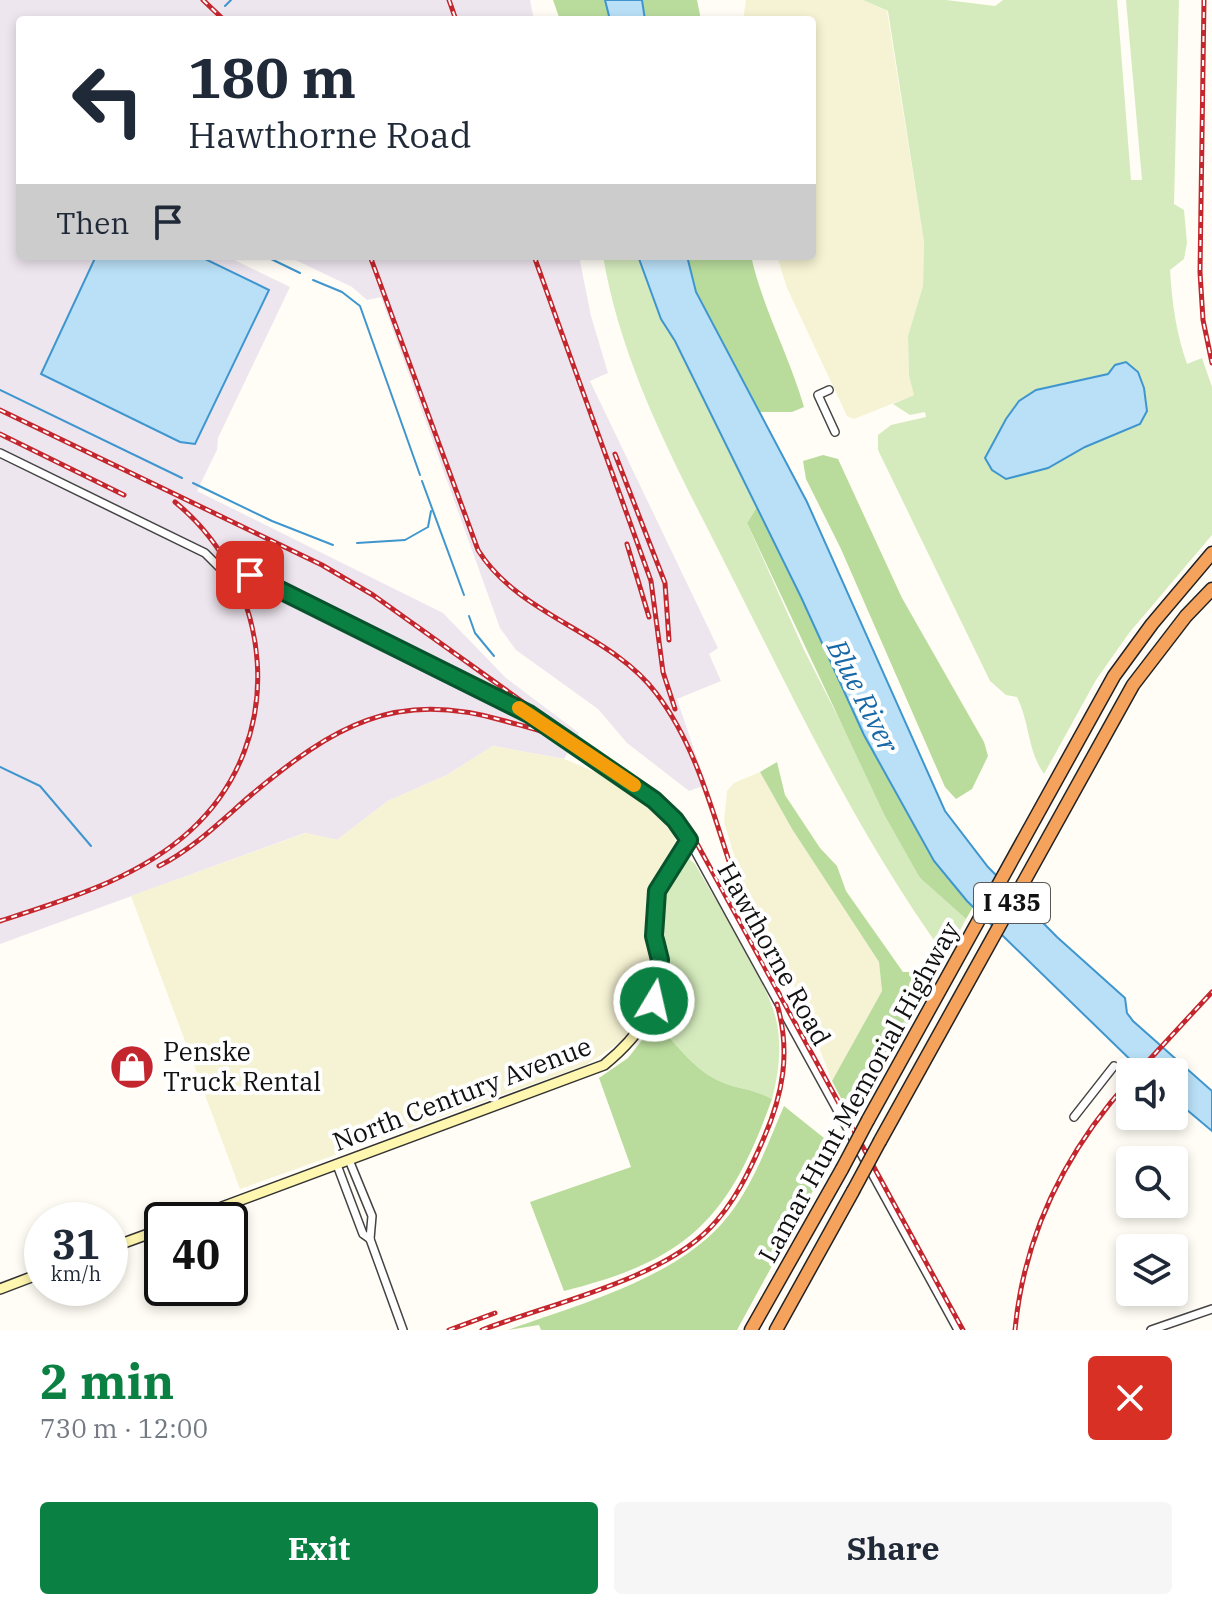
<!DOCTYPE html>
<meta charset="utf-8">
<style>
:root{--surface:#fff;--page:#f6f6f7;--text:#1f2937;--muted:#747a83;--accent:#0b8043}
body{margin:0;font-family:"IBM Plex Serif",serif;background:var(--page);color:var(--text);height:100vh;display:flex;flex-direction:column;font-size:30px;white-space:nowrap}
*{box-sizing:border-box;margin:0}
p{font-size:26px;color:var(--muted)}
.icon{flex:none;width:44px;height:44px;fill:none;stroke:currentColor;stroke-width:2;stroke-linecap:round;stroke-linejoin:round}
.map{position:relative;height:1330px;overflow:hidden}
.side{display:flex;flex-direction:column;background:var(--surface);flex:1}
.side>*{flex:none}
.top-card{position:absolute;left:16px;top:16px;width:800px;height:244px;border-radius:8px;box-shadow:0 4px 12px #0003;background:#fff;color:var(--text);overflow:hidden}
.buttons{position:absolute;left:1116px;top:1058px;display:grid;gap:16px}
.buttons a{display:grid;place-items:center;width:72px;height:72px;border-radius:8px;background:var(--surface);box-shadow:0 4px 12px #0003;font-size:40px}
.speed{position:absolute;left:24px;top:1202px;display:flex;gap:16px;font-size:40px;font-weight:700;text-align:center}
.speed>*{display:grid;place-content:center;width:104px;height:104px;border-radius:50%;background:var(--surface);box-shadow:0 4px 12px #0003;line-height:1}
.speed small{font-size:20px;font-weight:400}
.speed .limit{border:4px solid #111;border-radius:12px;background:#fff;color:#111}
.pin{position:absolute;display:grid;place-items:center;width:68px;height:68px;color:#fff;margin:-34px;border-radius:16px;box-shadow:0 4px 12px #0006}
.me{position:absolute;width:88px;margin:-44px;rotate:9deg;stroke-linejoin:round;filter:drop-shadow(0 0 6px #0008)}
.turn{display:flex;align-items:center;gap:28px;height:168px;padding:0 40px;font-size:36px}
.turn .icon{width:104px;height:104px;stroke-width:2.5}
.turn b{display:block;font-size:56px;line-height:68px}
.then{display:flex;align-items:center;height:76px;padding:0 40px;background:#0003;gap:16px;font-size:30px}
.round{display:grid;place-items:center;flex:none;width:84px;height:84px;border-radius:8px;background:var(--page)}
.summary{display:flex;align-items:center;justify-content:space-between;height:136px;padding:0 40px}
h1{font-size:48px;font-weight:700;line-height:60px;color:var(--accent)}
.cta{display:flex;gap:16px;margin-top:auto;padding:16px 40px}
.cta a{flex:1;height:92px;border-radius:8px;background:var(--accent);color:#fff;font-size:32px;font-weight:700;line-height:92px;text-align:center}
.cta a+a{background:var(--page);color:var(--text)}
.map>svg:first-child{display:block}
</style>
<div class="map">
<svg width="1212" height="1330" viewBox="0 0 1212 1330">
<rect width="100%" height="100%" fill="#fffdf5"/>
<g fill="#eee6ef">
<polygon points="0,0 530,0 534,20 20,20 20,256 226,256 290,287 218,438 217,450 197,491 443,613 506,678 579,733 564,759 493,746 447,775 388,801 337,840 305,833 0,944"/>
<polygon points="287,256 579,256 591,316 608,373 590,381 718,648 709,654 721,681 677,699 706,785 689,791 627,743 598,709 516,650 500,628 381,297 367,300 352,287"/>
</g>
<g fill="#f6f3d4">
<polygon points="746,0 863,0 887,11 924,242 923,286 908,337 909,376 914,395 854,419 847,416 787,288 777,256 812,256 812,20 743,20"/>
<polygon points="493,746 564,759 603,775 657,813 674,830 675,842 647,892 645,918 652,972 648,998 637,1021 623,1040 586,1065 240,1189 131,896 306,833 337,840 388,801 447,775"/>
<polygon points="760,772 792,829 879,962 882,991 832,1081 799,995 744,888 724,822 727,791 734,783"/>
</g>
<g fill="#d5ebbd">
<path d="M863 0H946L995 6 1003 0H1117L1131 180H1142L1126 0H1179L1174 204 1184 210 1187 243 1184 259 1170 270C1172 303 1176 332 1187 364L1202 358 1212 387V535L1129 633 1096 680 1044 774C1027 750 1030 723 1017 697L1006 695 990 681 878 450V435L891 425 926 417 925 412 910 415 893 404 914 395 909 376 908 336 923 286 924 242 888 11Z"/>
<path d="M603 256H638L661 319 675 341 757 507 747 523 804 650 920 878 966 919 946 957C862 841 801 714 737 587 684 480 623 375 603 256Z"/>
<path d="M689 859 695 864C718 905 765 976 776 1019 782 1045 779 1073 772 1099 755 1089 735 1089 717 1080 693 1068 674 1042 656 1022L667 980 663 901 682 862Z"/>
</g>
<g fill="#b9dc9c">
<polygon points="553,0 605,0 610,20 560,20"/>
<polygon points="642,0 697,0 701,20 645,20"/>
<path d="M687 256H751C763 309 789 355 804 407L792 412H757L696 292Z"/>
<polygon points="823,455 838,459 902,598 984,742 988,756 972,789 956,799 945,787 841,549 806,479 803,461"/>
<polygon points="757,507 801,597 973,907 966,919 920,878 884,814 747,523"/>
<polygon points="777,762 785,795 820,848 837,866 846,891 903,972 923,972 932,982 852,1119 832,1081 882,991 879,962 792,829 760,772"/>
<path d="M656 1022C674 1042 693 1068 717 1080 735 1089 755 1089 772 1099 729 1219 688 1260 564 1291L530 1202 631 1167 599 1078 628 1058Z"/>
<path d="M784 1106 834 1146 833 1154 737 1330H541L539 1325 508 1330C579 1304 682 1277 729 1215 754 1183 768 1143 784 1106Z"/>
</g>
<g fill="#b9e0f7" stroke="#3f96cf" stroke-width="2">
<polygon points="605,0 642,0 645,20 610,20"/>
<polygon points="96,256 199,256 269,290 195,444 180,442 41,374"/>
<polygon points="638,256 687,256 696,292 807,502 945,811 988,867 1057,937 1125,998 1127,1013 1133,1021 1212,1091 1212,1131 1174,1099 1174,1072 1143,1072 967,901 934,861 864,735 801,597 675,341 661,319"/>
<polygon points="1126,362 1138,372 1144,388 1147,411 1140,424 1085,447 1048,468 1006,479 992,470 985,458 1006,419 1019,401 1036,390 1108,374 1115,365"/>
</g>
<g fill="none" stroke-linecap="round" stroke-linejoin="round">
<g stroke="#3f96cf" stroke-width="2">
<polyline points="225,6 231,0"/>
<polyline points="265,256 300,273"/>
<polyline points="313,280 342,292 360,306 420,475"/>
<polyline points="0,390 182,478"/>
<polyline points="422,481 464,595"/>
<polyline points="193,483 272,521 333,545"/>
<polyline points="357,543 405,540 428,527 431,511"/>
<polyline points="469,616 475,633 494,656"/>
<polyline points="0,767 40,786 91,846"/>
</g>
<g stroke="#444" stroke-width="10">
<g id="street">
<polyline points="829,390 818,395 835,432"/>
<path d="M0 453 205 553 235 583 250 575 267 582C377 637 494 685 593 758 629 784 663 803 689 840L958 1330"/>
<polyline points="1074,1117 1114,1066"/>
<polyline points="349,1160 372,1216 370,1239"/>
<polyline points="337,1165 363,1234 370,1239 403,1330"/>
<polyline points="1151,1330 1212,1309"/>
</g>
</g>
<g stroke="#333" stroke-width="12">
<g id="secondary">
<path d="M187 1220 604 1065C636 1039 664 1004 660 960 658 937 650 916 657 893 662 874 678 856 689 840"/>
<polyline points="110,1248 162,1229"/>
<polyline points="0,1289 42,1273"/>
</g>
</g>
<g stroke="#222" stroke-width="15">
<g id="highway">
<polyline points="868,1120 1114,676 1152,624 1212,553"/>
<polyline points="880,1141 1133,685 1186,616 1212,589"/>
<polyline points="751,1330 842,1169"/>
<polyline points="776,1330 853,1191"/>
</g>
</g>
<use href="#street" stroke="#fff" stroke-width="7"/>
<use href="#secondary" stroke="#fff6b0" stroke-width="9"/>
<use href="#highway" stroke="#f5a25d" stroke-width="12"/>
<g stroke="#c4262e" stroke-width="5">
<g id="rail">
<polyline points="203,0 224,20"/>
<polyline points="449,0 456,20"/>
<polyline points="1204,0 1200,272 1203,320 1212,363"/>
<path d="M370 256 478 550C519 616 610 632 656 693 700 750 716 827 740 894 750 921 765 945 779 970"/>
<polyline points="534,256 651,581 663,672 675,709"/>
<polyline points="0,410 322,565 373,595 664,803 695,840 963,1330"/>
<polyline points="0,434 124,495"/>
<polyline points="615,454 665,583 669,640"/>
<polyline points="627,544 649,617"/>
<polyline points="279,584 495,690"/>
<path d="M159 866C193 849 222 820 251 795 334 726 394 689 505 721 526 727 549 732 569 742"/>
<path d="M0 921C67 899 138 879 191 830 290 739 274 583 175 502"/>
<polyline points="1138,1072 1212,992"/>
<polyline points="449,1330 495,1313"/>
<path d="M482 1330C549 1304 659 1280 709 1229 734 1204 749 1172 763 1140 783 1095 791 1052 777 1004"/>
<path d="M1015 1330C1024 1234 1066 1151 1130 1080"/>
</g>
</g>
<use href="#rail" stroke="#fff" stroke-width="2" stroke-dasharray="6" stroke-linecap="butt"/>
<g stroke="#222" stroke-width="15" stroke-linecap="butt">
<g id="highway-bridge">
<polyline points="842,1169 868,1120"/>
<polyline points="853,1191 880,1141"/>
</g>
</g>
<use href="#highway-bridge" stroke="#f5a25d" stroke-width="12"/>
</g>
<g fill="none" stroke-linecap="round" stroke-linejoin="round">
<g stroke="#07532c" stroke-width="20">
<polyline id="route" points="250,575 529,714 654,800 675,820 689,840 657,891 654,936 660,960 654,1001"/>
</g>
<use href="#route" stroke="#0b8043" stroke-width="14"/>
<polyline stroke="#f59e0b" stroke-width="14" points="519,708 634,785"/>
</g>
<defs>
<g id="shop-disc" transform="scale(2.3)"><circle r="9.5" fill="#c4262e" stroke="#fff"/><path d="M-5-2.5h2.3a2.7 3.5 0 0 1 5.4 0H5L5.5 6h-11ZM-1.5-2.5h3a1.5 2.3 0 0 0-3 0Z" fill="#fff"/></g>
</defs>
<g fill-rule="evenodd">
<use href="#shop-disc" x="132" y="1067"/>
</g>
<g text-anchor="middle" stroke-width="8" stroke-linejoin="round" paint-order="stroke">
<rect fill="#fff" stroke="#585858" stroke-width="2" x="974" y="883" width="76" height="40" rx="6"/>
<g font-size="24" font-weight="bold" fill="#111">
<text x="1012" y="911">I 435</text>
</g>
<g font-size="26" fill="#111" stroke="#fff">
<text transform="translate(774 954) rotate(61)" y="9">Hawthorne Road</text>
<text transform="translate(859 1092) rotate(-61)" y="9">Lamar Hunt Memorial Highway</text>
<text transform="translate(462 1094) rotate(-21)" y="9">North Century Avenue</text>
</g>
<g font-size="26" fill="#111" stroke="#fff" text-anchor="start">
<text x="163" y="1061">Penske<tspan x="163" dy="30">Truck Rental</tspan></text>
</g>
<g font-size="28" font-style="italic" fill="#1768a6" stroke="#fff">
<text transform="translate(863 696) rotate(63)" y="10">Blue River</text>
</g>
</g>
</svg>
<div class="buttons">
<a><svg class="icon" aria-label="sound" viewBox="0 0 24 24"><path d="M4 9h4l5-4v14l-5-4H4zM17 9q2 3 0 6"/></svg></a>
<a><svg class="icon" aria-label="search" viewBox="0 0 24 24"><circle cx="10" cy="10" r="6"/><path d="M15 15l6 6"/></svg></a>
<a><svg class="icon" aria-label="layers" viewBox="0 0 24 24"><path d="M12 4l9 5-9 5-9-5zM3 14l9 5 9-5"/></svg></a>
</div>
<div class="speed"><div>31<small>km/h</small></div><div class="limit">40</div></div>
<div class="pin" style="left:250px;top:575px;background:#d93025"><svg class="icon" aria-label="arrive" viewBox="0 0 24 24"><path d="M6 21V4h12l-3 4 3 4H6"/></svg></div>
<svg class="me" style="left:654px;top:1001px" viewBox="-20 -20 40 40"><circle r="17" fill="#0b8043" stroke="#fff" stroke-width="3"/><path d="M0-11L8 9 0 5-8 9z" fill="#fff"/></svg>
<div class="top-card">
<div class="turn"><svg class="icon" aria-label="left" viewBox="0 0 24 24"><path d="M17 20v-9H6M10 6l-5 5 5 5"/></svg><div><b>180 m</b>Hawthorne Road</div></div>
<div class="then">Then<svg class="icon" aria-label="arrive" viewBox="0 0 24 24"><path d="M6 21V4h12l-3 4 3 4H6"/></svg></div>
</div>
</div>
<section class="side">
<div class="summary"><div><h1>2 min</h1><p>730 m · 12:00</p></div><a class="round" style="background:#d93025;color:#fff"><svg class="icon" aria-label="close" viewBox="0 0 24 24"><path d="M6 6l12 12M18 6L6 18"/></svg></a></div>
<div class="cta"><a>Exit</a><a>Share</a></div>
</section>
